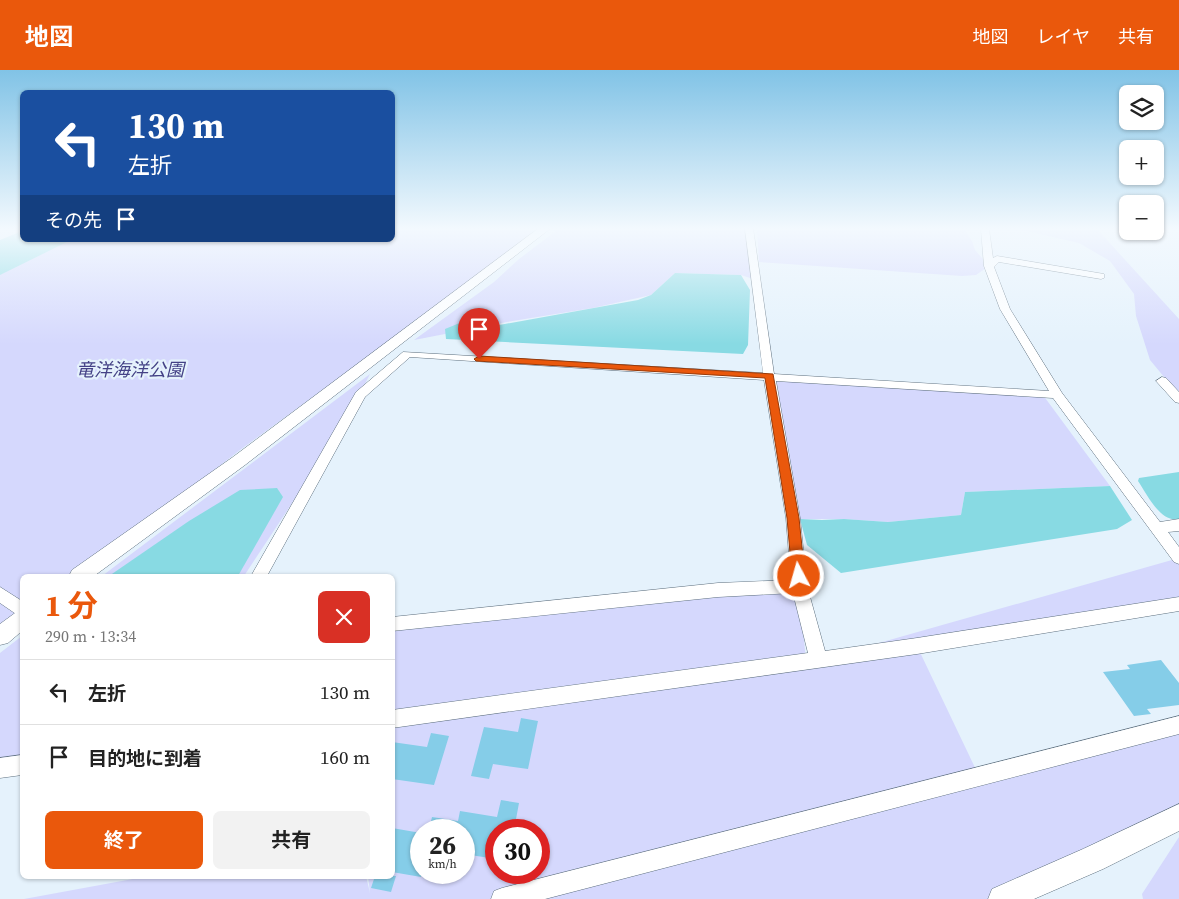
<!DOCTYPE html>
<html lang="ja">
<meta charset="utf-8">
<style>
:root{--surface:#fff;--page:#f2f2f2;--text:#222;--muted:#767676;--line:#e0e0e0;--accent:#ea580c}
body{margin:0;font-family:"Source Serif 4","Noto Sans JP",serif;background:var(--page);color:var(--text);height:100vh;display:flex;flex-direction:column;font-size:19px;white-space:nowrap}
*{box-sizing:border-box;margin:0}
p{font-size:16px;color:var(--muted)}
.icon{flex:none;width:28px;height:28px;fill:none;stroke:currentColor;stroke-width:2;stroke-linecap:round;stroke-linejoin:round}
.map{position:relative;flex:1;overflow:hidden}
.panel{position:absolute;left:20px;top:504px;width:375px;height:305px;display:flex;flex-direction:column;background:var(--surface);border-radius:8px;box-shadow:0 1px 4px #0004}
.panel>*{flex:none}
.guide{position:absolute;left:20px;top:20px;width:375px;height:152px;border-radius:8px;box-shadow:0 1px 4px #0004;background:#1a4fa0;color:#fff;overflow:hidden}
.fabs{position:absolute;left:1119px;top:15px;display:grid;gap:10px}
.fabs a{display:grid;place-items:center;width:45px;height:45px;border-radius:8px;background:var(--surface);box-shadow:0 1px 4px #0004;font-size:25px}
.speed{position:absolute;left:410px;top:749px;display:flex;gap:10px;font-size:25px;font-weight:700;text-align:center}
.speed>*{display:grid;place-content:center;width:65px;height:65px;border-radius:50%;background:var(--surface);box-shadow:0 1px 4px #0004;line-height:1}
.speed small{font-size:12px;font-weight:400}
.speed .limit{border:8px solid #d22;background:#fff;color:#111}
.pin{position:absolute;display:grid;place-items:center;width:42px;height:42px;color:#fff;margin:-51px -21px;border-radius:50% 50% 50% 0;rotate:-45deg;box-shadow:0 0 5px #0007}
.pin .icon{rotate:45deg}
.me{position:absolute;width:55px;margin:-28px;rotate:354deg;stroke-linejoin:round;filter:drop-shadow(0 0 4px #0008)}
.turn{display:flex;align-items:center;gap:18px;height:105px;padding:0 25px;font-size:22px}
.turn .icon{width:65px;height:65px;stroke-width:2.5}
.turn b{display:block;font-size:35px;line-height:42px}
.then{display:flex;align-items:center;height:48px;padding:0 25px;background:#0003;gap:10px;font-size:19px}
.round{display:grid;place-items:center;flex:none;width:52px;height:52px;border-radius:8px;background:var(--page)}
.summary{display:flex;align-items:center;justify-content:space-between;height:85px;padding:0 25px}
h1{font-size:30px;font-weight:700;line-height:38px;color:var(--accent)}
.primary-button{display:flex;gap:10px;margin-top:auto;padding:10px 25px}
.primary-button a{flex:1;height:58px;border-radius:8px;background:var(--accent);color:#fff;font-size:20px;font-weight:700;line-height:58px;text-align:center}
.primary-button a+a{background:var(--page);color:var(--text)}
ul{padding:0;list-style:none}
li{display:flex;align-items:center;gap:15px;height:65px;padding:0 25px;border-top:1px solid var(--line)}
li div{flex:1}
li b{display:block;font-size:19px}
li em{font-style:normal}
header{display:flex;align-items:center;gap:30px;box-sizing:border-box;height:70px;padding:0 25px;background:var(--accent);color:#fff}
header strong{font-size:24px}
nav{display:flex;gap:28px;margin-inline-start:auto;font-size:18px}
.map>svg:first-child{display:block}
</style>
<header>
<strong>地図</strong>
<nav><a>地図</a><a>レイヤ</a><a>共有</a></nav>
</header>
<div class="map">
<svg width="1179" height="829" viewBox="0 0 1179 829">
<rect width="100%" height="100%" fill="#e5f2fc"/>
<g fill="#d5d8fd" fill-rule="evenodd">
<polygon points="393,158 545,158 240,380 78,506 22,506 22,549 0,567 0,203 69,170 392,170"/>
<polygon points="560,158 748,158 756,210 741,205 675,203 651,225 593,238 507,252 414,270 494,212 519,189"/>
<polygon points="757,158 963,158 972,171 975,180 989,196 976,205 962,206 759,192"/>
<polygon points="1014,158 1097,159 1179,249 1179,325 1150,290 1136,246 1134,224 1110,191 1079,173"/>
<polygon points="370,304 345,353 244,506 102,506"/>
<polygon points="769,306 1043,325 1110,416 965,422 961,445 888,452 844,449 800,449"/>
<path d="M1179 488V534L917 576 979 706 1179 655V751L1002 829H24L149 806H366L370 823 368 806H392L393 554 799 516 806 591 819 590ZM421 760H464V802H421ZM496 760H539V802H496Z"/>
<polygon points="22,566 22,695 0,698 0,583"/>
<polygon points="1179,767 1179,829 1143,829 1142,824"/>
</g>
<g fill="#88dae3">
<polygon points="22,161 22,170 71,170 0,205 0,170"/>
<polygon points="675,203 741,205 750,220 748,275 743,284 446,269 445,259 462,252 494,256 638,230 651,225"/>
<path d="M1179 402V449C1160 453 1147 424 1138 411L1139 408Z"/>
<polygon points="1110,416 1132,450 1117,459 841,503 807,475 800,449 822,450 844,449 888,452 961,445 965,422"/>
<polygon points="277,418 283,427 238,506 109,506 189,451 240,420"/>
</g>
<g fill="#85cde8">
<polygon points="1161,590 1179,613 1179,635 1147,639 1151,644 1134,646 1103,602 1130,599 1127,595"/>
<polygon points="521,648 538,651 528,699 493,694 489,709 471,706 484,657 518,662"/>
<polygon points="431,663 449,666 434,715 392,709 392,672 427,677"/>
<polygon points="501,730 519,733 514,760 496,760 496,789 464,784 464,760 429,760 432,747 458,751 460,741 497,747"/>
<polygon points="392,758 421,763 421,807 392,802"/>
<polygon points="375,806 396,806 391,822 371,818"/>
</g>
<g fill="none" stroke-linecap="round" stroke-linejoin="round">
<g stroke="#5d6f7e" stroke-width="1">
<g id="minor">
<polygon points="745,158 753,158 774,304 1049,321 1000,239 984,196 981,159 989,159 993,188 997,186 1104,204 1104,208 1101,209 999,192 994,197 1010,239 1062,323 1160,452 1179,449 1179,461 1168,462 1179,477 1179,494 1174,492 1053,328 776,311 800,448 807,516 825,581 917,568 1179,527 1179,541 917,584 392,658 392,640 808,583 793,523 718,527 392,561 392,547 718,513 791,510 786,448 764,310 410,287 365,327 267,506 251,506 356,322 403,282 763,303"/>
<polygon points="1162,307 1166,308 1179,322 1179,333 1175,332 1156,311"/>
<polygon points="0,517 22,531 22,546 16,544 0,533"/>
<polygon points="1179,646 1179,664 545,829 491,829 494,821 502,818"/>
<polygon points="22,685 22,705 0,708 0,688"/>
</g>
</g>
<g stroke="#5d6f7e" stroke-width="1">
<g id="tertiary">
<polygon points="539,158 551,158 245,395 94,506 69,506 72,500 233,387"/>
<polygon points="22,540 22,561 8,573 0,575 0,554 15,543"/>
<polygon points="1179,734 1179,761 1103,799 1034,829 988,829 992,819 1083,779"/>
</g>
</g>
<use href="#minor" fill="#fff" fill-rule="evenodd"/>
<use href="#tertiary" fill="#fff" fill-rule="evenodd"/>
</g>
<linearGradient id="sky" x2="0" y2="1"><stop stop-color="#81c3e6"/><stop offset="0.58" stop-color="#f3f9fe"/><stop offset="1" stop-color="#f3f9fe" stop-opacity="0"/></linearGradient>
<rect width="1179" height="274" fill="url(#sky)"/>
<polygon fill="#ea580c" stroke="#983908" points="479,286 773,304 799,448 805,506 803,510 799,512 794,510 792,506 787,448 765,308 476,291 474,289"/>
<g text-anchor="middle" stroke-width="4.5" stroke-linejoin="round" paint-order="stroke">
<g font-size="18" font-style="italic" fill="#444286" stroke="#e5f2fc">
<text x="130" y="306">竜洋海洋公園</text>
</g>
</g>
</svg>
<div class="fabs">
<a><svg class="icon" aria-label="layers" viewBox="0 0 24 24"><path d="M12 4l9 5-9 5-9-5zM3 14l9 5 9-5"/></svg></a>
<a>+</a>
<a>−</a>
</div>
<div class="speed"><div>26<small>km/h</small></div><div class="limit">30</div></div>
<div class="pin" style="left:479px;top:289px;background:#d93025"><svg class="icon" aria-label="arrive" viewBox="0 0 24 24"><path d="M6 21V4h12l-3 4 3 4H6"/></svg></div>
<svg class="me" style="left:799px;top:506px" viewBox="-20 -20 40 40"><circle r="17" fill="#ea580c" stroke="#fff" stroke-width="3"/><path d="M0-11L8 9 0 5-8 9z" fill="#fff"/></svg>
<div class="guide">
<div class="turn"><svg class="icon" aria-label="left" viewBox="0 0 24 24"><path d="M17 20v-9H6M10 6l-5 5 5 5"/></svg><div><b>130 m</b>左折</div></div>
<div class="then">その先<svg class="icon" aria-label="arrive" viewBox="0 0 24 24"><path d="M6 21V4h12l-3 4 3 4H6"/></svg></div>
</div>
<section class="panel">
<div class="summary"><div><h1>1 分</h1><p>290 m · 13:34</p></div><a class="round" style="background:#d93025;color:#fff"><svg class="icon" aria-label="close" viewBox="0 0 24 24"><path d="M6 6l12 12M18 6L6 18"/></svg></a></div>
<ul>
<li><svg class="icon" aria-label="left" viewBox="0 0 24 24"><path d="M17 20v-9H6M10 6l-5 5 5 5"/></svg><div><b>左折</b></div><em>130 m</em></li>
<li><svg class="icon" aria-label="arrive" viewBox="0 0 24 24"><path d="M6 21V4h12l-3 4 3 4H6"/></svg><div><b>目的地に到着</b></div><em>160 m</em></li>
</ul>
<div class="primary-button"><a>終了</a><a>共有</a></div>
</section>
</div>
